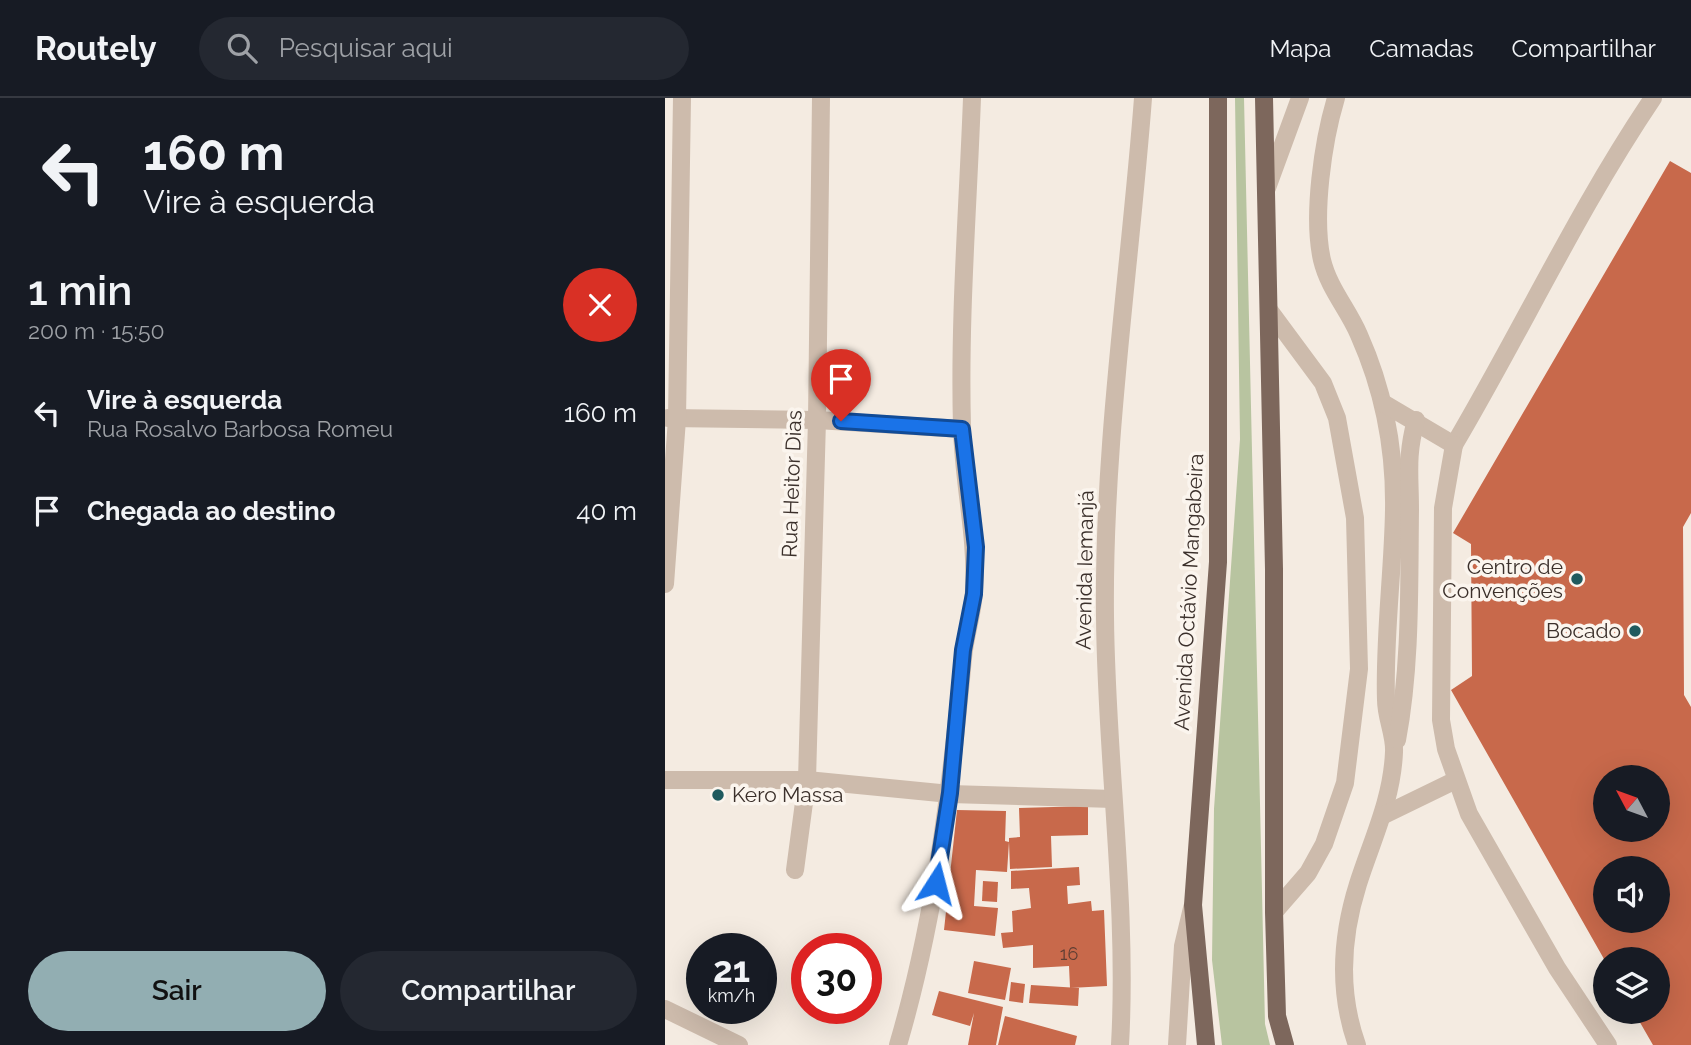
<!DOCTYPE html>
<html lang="pt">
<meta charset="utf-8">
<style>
:root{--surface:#171b24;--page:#242831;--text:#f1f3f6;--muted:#9ea1a6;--line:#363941;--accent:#92aeb2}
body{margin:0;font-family:Raleway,sans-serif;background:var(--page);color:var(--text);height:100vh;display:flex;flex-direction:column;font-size:26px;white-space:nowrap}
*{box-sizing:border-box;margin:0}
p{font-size:23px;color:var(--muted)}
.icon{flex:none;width:38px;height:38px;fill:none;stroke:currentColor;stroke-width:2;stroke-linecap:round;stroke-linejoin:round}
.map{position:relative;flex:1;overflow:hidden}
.sheet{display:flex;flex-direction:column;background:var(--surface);width:665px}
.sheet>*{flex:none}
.guide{background:#171b24;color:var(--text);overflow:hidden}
.needle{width:46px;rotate:311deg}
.fabs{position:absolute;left:928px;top:667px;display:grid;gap:14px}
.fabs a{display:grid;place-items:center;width:77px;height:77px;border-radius:50%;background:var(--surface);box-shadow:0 7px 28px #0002;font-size:35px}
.speed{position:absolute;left:21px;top:835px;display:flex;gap:14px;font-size:35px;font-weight:700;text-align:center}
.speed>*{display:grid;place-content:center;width:91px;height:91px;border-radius:50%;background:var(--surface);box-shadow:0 7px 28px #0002;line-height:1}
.speed small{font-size:18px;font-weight:400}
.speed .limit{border:10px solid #d22;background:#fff;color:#111}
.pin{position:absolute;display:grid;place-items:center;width:60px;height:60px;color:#fff;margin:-72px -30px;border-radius:50% 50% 50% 0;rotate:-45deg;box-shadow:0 0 7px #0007}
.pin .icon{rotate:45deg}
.me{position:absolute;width:77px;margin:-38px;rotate:9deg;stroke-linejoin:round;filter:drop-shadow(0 0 5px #0008)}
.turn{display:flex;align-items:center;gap:24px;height:147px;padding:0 28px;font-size:32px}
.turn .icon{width:91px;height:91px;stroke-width:2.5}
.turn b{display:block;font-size:49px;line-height:60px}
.round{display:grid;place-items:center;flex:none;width:74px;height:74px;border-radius:37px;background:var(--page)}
.headline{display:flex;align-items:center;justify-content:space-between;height:119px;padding:0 28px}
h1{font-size:42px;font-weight:600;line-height:52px}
.cta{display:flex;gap:14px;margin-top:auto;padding:14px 28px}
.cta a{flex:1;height:80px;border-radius:42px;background:var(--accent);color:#111;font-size:28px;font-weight:600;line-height:80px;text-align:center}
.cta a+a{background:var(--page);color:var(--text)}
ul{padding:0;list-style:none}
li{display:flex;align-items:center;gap:21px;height:98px;padding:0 28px}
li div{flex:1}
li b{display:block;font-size:26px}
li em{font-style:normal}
header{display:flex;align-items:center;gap:42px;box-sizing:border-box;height:98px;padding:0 35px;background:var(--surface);border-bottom:2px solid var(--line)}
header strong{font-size:33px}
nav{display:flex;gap:38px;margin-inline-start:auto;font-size:24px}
.search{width:490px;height:63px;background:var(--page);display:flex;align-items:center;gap:18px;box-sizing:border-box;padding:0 24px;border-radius:38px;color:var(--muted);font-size:26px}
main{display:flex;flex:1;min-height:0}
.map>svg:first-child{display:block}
</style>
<header>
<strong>Routely</strong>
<div class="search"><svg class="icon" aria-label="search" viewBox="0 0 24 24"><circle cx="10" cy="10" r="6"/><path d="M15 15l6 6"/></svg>Pesquisar aqui</div>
<nav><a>Mapa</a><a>Camadas</a><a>Compartilhar</a></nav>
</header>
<main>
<section class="sheet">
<div class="guide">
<div class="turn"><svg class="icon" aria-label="left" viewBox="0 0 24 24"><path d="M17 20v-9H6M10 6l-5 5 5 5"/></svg><div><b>160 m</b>Vire à esquerda</div></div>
</div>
<div class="headline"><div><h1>1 min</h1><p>200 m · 15:50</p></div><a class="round" style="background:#d93025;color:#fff"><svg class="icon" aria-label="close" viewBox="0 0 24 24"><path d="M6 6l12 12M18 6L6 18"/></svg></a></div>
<ul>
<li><svg class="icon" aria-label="left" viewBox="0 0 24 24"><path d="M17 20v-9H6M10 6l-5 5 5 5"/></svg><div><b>Vire à esquerda</b><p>Rua Rosalvo Barbosa Romeu</p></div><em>160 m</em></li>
<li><svg class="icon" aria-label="arrive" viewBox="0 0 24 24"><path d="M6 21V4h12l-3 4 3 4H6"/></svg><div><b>Chegada ao destino</b></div><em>40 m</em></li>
</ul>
<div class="cta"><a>Sair</a><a>Compartilhar</a></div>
</section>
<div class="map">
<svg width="1026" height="947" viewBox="0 0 1026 947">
<rect width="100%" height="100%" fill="#f4ebe1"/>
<polygon fill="#b8c4a0" points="570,0 579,0 600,926 605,947 557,947 547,862 549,711 575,341"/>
<g fill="#c8694b" fill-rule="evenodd">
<path d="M1005 63 1026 75V415L1018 429 1019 597 1026 609V947H988L969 914H992V861H939L786 592 807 578 806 446 788 435ZM940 679H992V732H940ZM940 770H992V822H940Z"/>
<polygon points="423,708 423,737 386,738 387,769 345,771 344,744 342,774 311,772 309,808 333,810 330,838 279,832 292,712 341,713 340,743 344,744 344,740 355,739 354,710"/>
<polygon points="414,769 415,787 402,788 403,806 426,803 427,813 439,812 442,888 405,890 404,868 368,870 368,847 338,850 336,835 348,834 347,813 366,810 364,790 346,791 346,773"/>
<polygon points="318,783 333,784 332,804 317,803"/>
<polygon points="309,863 346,870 340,902 303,895"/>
<polygon points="346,884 360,886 358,905 344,903"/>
<polygon points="366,887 414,890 413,908 364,905"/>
<polygon points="274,893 338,909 331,947 303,947 309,915 305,928 267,917"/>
<polygon points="340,918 412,938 410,947 333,947"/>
</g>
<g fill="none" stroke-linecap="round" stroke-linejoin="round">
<g stroke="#cdbbac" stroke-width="18">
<path d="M671 0C658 43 647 118 657 162 664 191 683 211 694 237 719 293 730 352 729 412 728 475 719 539 721 602 721 620 730 637 729 654 727 702 707 742 693 786 676 840 673 894 692 947"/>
<polyline points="602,90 635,0"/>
<polyline points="604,212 658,285 672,320 690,420 694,571 680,685 659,746 643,775 609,814"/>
<path d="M718 305 789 347C857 232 913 111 988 0"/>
<polyline points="3,320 152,322 297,331"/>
<polyline points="789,347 778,410 776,622 781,651 804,716 892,870 943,947"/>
<polyline points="0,486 12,321 17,0"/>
<path d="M732 642C746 568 744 488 745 412 745 376 741 359 751 322"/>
<polyline points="0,682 142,682 285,696 448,701"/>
<polyline points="719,717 791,682"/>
<polyline points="130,772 142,682 152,322 156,0"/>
<polyline points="0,911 74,947"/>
<path d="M233 947C270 821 286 691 298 560 300 538 308 515 309 493 312 437 298 384 297 329 294 219 303 109 307 0"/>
<path d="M455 947C463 804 441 661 440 518 438 345 465 172 478 0"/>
<polyline points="512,947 518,848 527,810"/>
</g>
<g stroke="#7d675c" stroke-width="18">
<polyline points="599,0 609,471 609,814 612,918 620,947"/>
<polyline points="541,947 528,807 553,464 553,0"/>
</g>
</g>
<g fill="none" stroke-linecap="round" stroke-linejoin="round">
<g stroke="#114b97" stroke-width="18">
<polyline id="route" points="176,323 297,331 311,449 309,496 298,552 285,695 271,785"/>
</g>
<use href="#route" stroke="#1a73e8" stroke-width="12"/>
</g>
<g fill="#1f5a5e" stroke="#fbf5ee" stroke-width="2.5">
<circle cx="912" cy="481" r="7"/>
<circle cx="970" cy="533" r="7"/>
<circle cx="53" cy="697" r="7"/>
</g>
<g text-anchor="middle" stroke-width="7" stroke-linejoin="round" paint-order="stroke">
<g font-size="18" fill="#5e3e33">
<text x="404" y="862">16</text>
</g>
<g font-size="21" fill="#3b302b" stroke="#fbf5ee">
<text transform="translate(127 386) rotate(-88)" y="7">Rua Heitor Dias</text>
<text transform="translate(420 472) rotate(-89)" y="7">Avenida Iemanjá</text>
<text transform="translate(524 494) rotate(-87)" y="7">Avenida Octávio Mangabeira</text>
</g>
<g font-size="21" fill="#3b302b" stroke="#fbf5ee" text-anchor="end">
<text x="898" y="476">Centro de<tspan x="898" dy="24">Convenções</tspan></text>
<text x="956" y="540">Bocado</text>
<text x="67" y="704" text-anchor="start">Kero Massa</text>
</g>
</g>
</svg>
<div class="fabs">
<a><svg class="needle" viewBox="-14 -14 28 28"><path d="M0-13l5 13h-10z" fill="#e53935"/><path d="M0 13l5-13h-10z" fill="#9ea1a6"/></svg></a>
<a><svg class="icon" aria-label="sound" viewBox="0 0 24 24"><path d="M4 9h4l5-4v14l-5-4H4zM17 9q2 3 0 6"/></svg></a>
<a><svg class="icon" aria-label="layers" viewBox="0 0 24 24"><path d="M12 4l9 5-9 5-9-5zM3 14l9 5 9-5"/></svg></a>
</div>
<div class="speed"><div>21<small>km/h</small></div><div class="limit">30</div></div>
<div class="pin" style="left:176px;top:323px;background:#d93025"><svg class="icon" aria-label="arrive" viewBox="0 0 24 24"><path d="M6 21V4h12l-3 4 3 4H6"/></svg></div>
<svg class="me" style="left:271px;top:785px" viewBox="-20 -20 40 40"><path d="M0-17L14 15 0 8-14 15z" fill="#1a73e8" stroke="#fff" stroke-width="4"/></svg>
</div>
</main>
